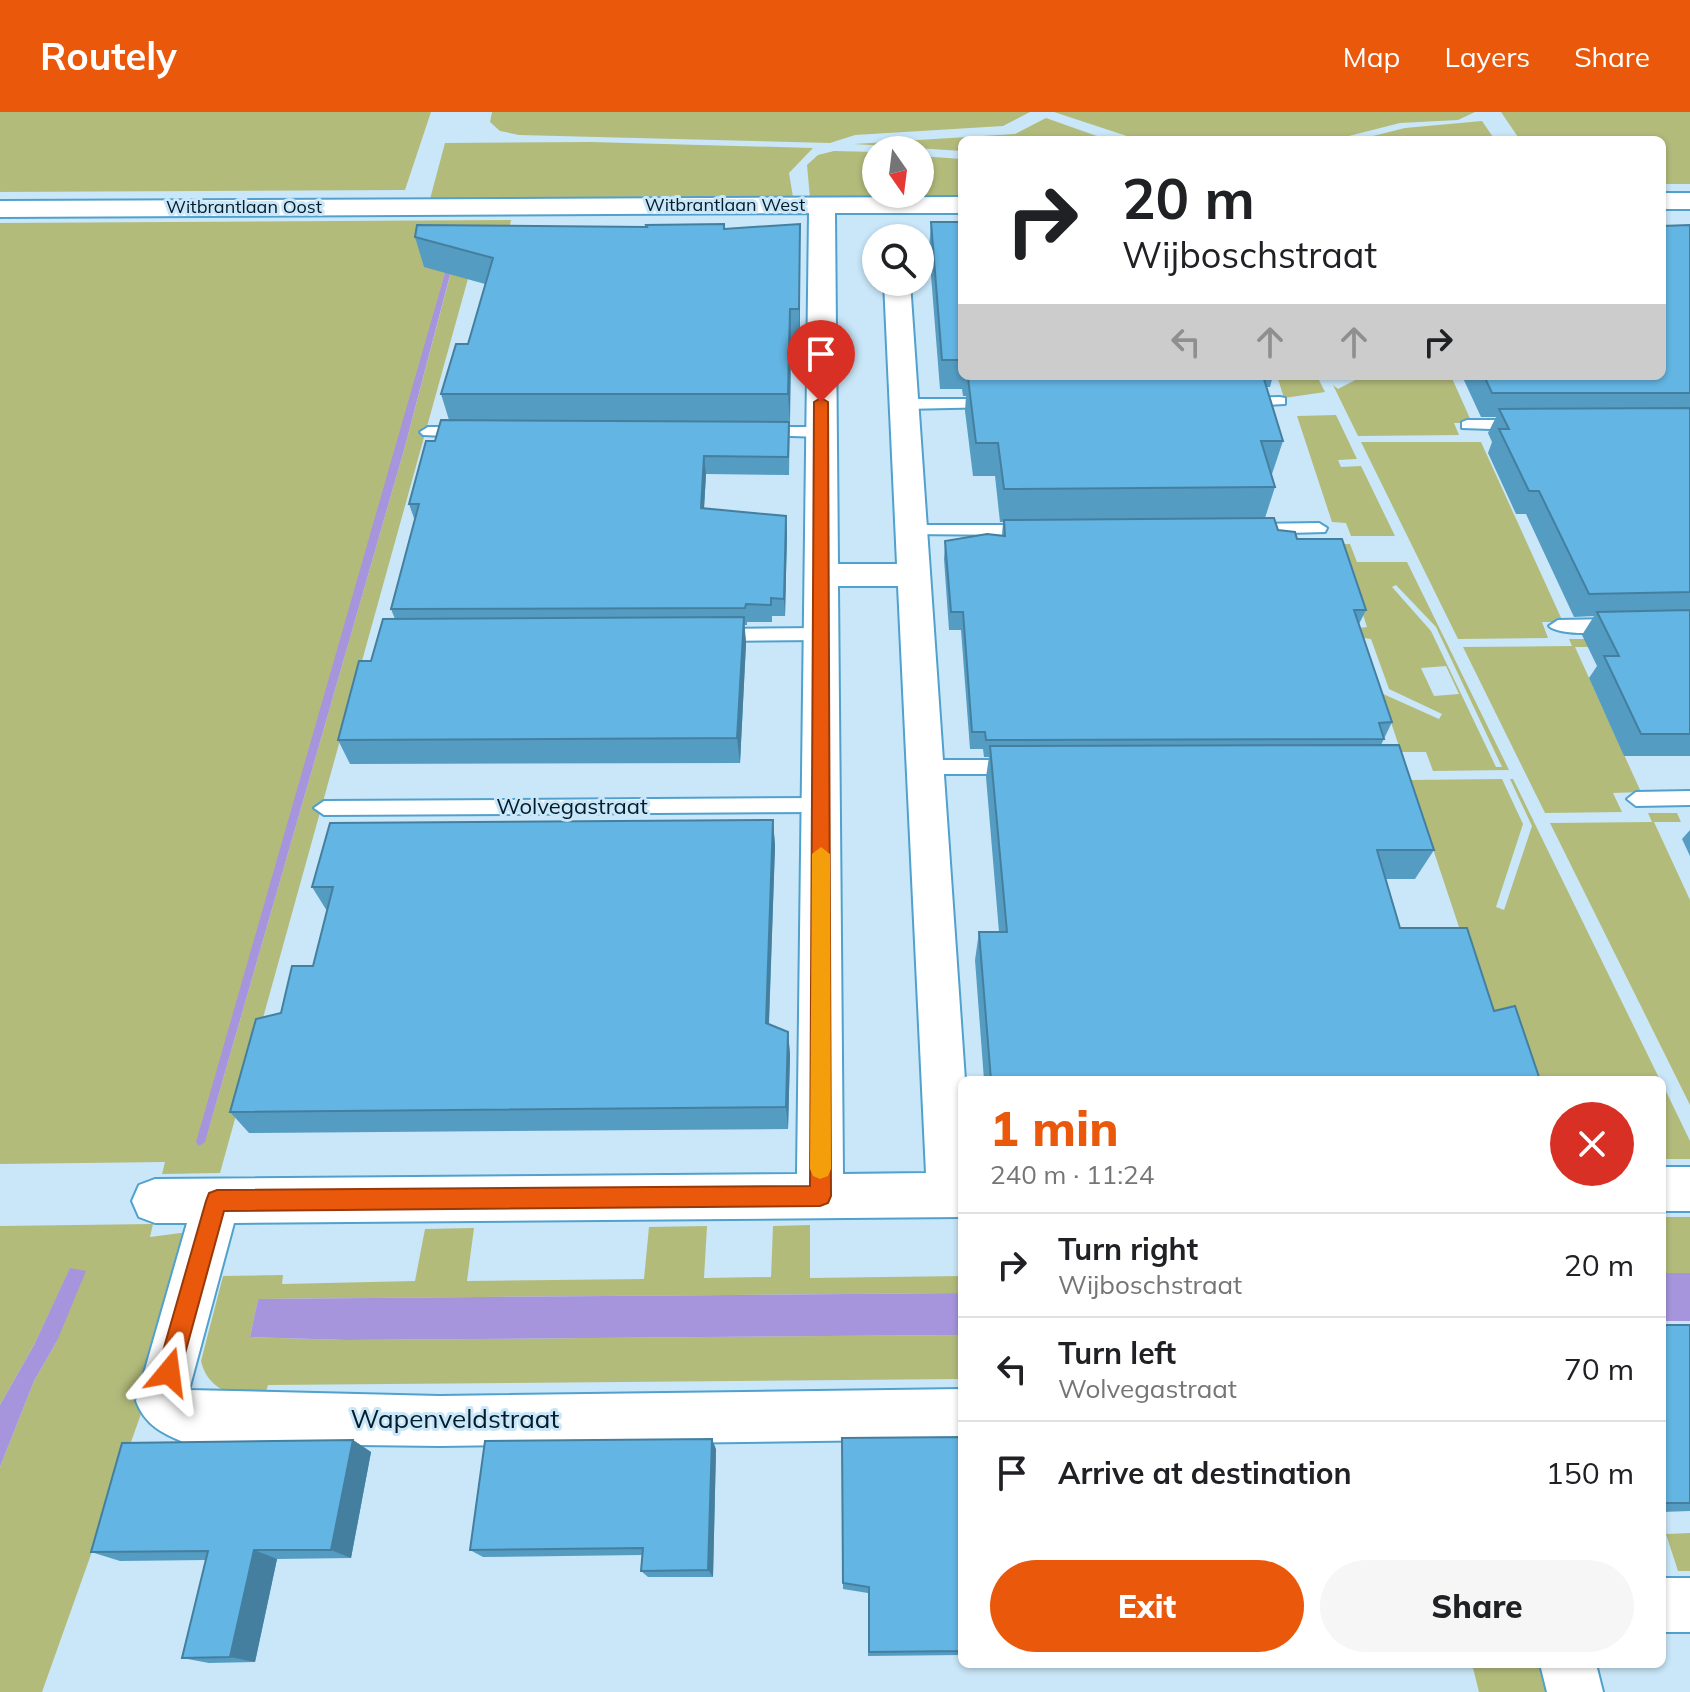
<!DOCTYPE html>
<meta charset="utf-8">
<style>
:root{--surface:#fff;--page:#f6f6f6;--text:#202124;--muted:#757577;--line:#e0e0e0;--accent:#ea580c}
body{margin:0;font-family:Mulish,sans-serif;background:var(--page);color:var(--text);height:100vh;display:flex;flex-direction:column;font-size:30px;white-space:nowrap}
*{box-sizing:border-box;margin:0}
p{font-size:26px;color:var(--muted)}
.icon{flex:none;width:44px;height:44px;fill:none;stroke:currentColor;stroke-width:2;stroke-linecap:round;stroke-linejoin:round}
.map{position:relative;flex:1;overflow:hidden}
.drawer{position:absolute;left:958px;top:964px;width:708px;height:592px;display:flex;flex-direction:column;background:var(--surface);border-radius:12px;box-shadow:0 2px 6px #0004}
.drawer>*{flex:none}
.hud{position:absolute;left:958px;top:24px;width:708px;height:244px;border-radius:12px;box-shadow:0 2px 6px #0004;background:#fff;color:var(--text);overflow:hidden}
.needle{width:52px;rotate:166deg}
.fabs{position:absolute;left:862px;top:24px;display:grid;gap:16px}
.fabs a{display:grid;place-items:center;width:72px;height:72px;border-radius:50%;background:var(--surface);box-shadow:0 2px 6px #0004;font-size:40px}
.pin{position:absolute;display:grid;place-items:center;width:68px;height:68px;color:#fff;margin:-82px -34px;border-radius:50% 50% 50% 0;rotate:-45deg;box-shadow:0 0 8px #0007}
.pin .icon{rotate:45deg}
.me{position:absolute;width:88px;margin:-44px;rotate:16deg;stroke-linejoin:round;filter:drop-shadow(0 0 6px #0008)}
.turn{display:flex;align-items:center;gap:28px;height:168px;padding:0 32px;font-size:36px}
.turn .icon{width:104px;height:104px;stroke-width:2.5}
.turn b{display:block;font-size:56px;line-height:68px}
.lanes{display:flex;align-items:center;height:76px;padding:0 32px;background:#0003;justify-content:center;gap:40px;direction:ltr}
.lanes .off{opacity:.35}
.round{display:grid;place-items:center;flex:none;width:84px;height:84px;border-radius:42px;background:var(--page)}
.headline{display:flex;align-items:center;justify-content:space-between;height:136px;padding:0 32px}
h1{font-size:48px;font-weight:800;line-height:60px;color:var(--accent)}
.action{display:flex;gap:16px;margin-top:auto;padding:16px 32px}
.action a{flex:1;height:92px;border-radius:48px;background:var(--accent);color:#fff;font-size:32px;font-weight:800;line-height:92px;text-align:center}
.action a+a{background:var(--page);color:var(--text)}
ul{padding:0;list-style:none}
li{display:flex;align-items:center;gap:24px;height:104px;padding:0 32px;border-top:2px solid var(--line)}
li div{flex:1}
li b{display:block;font-size:30px}
li em{font-style:normal}
header{display:flex;align-items:center;gap:48px;box-sizing:border-box;height:112px;padding:0 40px;background:var(--accent);color:#fff}
header strong{font-size:38px}
nav{display:flex;gap:44px;margin-inline-start:auto;font-size:28px}
.map>svg:first-child{display:block}
</style>
<header>
<strong>Routely</strong>
<nav><a>Map</a><a>Layers</a><a>Share</a></nav>
</header>
<div class="map">
<svg width="1690" height="1580" viewBox="0 0 1690 1580">
<rect width="100%" height="100%" fill="#c9e7f9"/>
<g fill="#b3bb7b" fill-rule="evenodd">
<polygon points="0,0 431,0 405,78 0,80"/>
<polygon points="492,0 1030,0 1003,14 855,23 830,31 519,23 500,19 490,10"/>
<polygon points="1054,0 1475,0 1458,8 1400,11 1333,28 1139,28"/>
<polygon points="1501,0 1690,0 1690,72 1662,72 1662,28 1520,28"/>
<polygon points="1046,6 1108,28 962,28 962,39 854,32 1015,22"/>
<polygon points="1482,9 1495,28 1357,28 1405,16"/>
<polygon points="591,30 813,36 789,61 793,85 430,87 445,31"/>
<polygon points="834,39 876,40 876,82 920,82 920,44 962,47 962,85 810,86 807,53 818,43"/>
<path d="M511 108 510 113 495 115 479 127 220 1061 162 1062 165 1050 0 1052V111ZM455 126H460L404 338 205 1030Z"/>
<polygon points="1277,264 1317,264 1325,280 1284,286"/>
<polygon points="1363,264 1451,264 1472,311 1454,311 1459,323 1358,324 1333,273 1338,277"/>
<polygon points="1336,303 1357,347 1338,348 1341,355 1361,354 1395,424 1351,424 1346,411 1332,410 1297,304"/>
<polygon points="1361,330 1481,330 1563,510 1542,510 1548,526 1458,527"/>
<path d="M1340 432H1350L1357 450H1407L1509 658 1433 659 1426 640H1401L1381 581 1439 607 1442 602 1389 577 1371 527 1364 526 1359 516 1367 515ZM1396 473 1436 515 1502 655H1496L1431 519 1392 475ZM1446 554 1459 582 1434 584 1421 556Z"/>
<polygon points="1569,527 1595,527 1599,535 1575,535 1641,680 1613,681 1622,700 1545,701 1463,535 1572,534"/>
<polygon points="1502,667 1523,712 1496,795 1504,798 1532,714 1510,667 1513,667 1660,968 1510,968 1410,668"/>
<polygon points="1648,701 1677,701 1681,710 1654,710 1690,788 1690,993 1550,711 1652,710"/>
<polygon points="1662,971 1690,1029 1690,1047 1662,1047"/>
<rect x="1662" y="1105" width="28" height="56"/>
<polygon points="153,1112 150,1125 196,1119 152,1271 42,1580 0,1580 0,1355 34,1269 57,1229 70,1157 34,1233 0,1293 0,1114"/>
<path d="M810 1113V1166L962 1164V1181L258 1187 250 1225 346 1228 962 1223V1267L268 1273 263 1290C236 1284 208 1280 201 1249L223 1164 283 1163 282 1172 415 1169 425 1117 474 1116 467 1169 644 1167 649 1115 707 1114 704 1166 771 1165 773 1114Z"/>
<polygon points="1690,1421 1690,1459 1678,1459 1666,1422"/>
<polygon points="1472,1552 1543,1552 1548,1580 1479,1580"/>
</g>
<g fill="#a695dc">
<polygon points="460,125 404,338 205,1030 199,1034 196,1030 455,126"/>
<polygon points="70,1156 86,1159 57,1229 34,1269 0,1355 0,1293 34,1233"/>
<rect x="1662" y="1161" width="28" height="48"/>
<polygon points="962,1181 962,1223 346,1228 250,1225 258,1187"/>
</g>
<g fill="none" stroke-linecap="round" stroke-linejoin="round">
<g stroke="#50a1cd" stroke-width="4">
<g id="lane">
<polygon points="1280,285 1285,286 1285,292 1244,294 1237,290 1244,286"/>
<polygon points="992,287 997,289 997,295 904,297 897,292 904,287"/>
<polygon points="1467,308 1519,308 1526,313 1519,318 1462,316 1462,310"/>
<polygon points="428,315 464,315 472,320 464,325 423,323 420,320"/>
<polygon points="764,315 821,315 829,320 821,325 759,323 756,320"/>
<polygon points="1319,411 1327,416 1325,420 1252,422 1244,417 1252,412"/>
<polygon points="912,413 1028,413 1036,418 1028,423 906,422 904,418"/>
<path d="M1614 507 1623 513C1614 523 1558 524 1549 514L1558 508Z"/>
<polygon points="821,516 830,522 821,528 719,529 710,523 719,517"/>
<polygon points="927,648 1011,648 1020,655 1011,662 927,662 918,655"/>
<polygon points="1690,679 1690,693 1636,694 1627,687 1636,680"/>
<polygon points="821,686 830,693 821,700 324,703 314,696 324,689"/>
</g>
</g>
<g stroke="#50a1cd" stroke-width="4">
<g id="street">
<rect x="1662" y="81" width="28" height="16"/>
<path d="M962 85V101H835L838 452H897L884 170H910L965 968H962V1105L234 1111 189 1278 440 1284 962 1277V1327L440 1334 186 1331C163 1322 145 1313 136 1289L187 1111H155L139 1105 132 1089 139 1073 155 1067 797 1062 809 101 0 105V89ZM838 474H898L926 1061 843 1062Z"/>
<rect x="1662" y="1055" width="28" height="44"/>
<rect x="1662" y="1466" width="28" height="54"/>
<polygon points="1540,1552 1596,1552 1603,1580 1547,1580"/>
</g>
</g>
<use href="#lane" fill="#fff" fill-rule="evenodd"/>
<use href="#street" fill="#fff" fill-rule="evenodd"/>
</g>
<g fill="#559cc3">
<polygon points="931,110 962,110 962,264 1273,264 1270,275 1266,275 1283,329 1272,362 1271,362 1275,375 1265,406 1278,418 1297,427 1366,498 1359,512 1392,610 1381,633 1434,738 1415,767 1386,767 1400,816 1494,899 1540,968 984,968 975,848 979,820 999,820 986,665 989,645 984,645 983,637 970,637 961,518 949,518 944,447 945,429 1002,423 1003,410 1000,410 995,364 973,364 965,299 966,284 963,284 962,277 940,277 929,138"/>
<polygon points="800,112 800,227 791,227 789,363 706,362 704,396 786,404 787,421 785,504 772,504 772,510 747,510 747,513 744,513 746,531 740,651 350,652 338,628 371,549 395,507 391,497 415,409 409,392 435,329 449,308 441,282 468,232 485,172 424,155 415,125 725,117"/>
<polygon points="1690,113 1690,644 1624,644 1589,566 1597,554 1582,523 1594,504 1574,505 1526,402 1516,402 1488,341 1492,330 1488,321 1496,305 1481,305 1462,264 1662,264"/>
<polygon points="773,708 775,734 769,913 788,920 790,943 788,1017 249,1021 230,1000 281,901 313,854 327,799 312,775"/>
<polygon points="1690,718 1690,744 1682,727"/>
<polygon points="1662,1213 1690,1213 1690,1399 1662,1400"/>
<polygon points="962,1325 962,1543 868,1544 868,1481 843,1477 842,1326"/>
<polygon points="353,1328 371,1340 351,1446 277,1447 255,1550 209,1551 182,1546 206,1448 120,1449 91,1440"/>
<polygon points="716,1337 713,1465 648,1465 641,1459 642,1443 483,1445 470,1438"/>
</g>
<g fill="#457f9f">
<polygon points="800,112 800,227 799,197"/>
<polygon points="790,197 791,227 790,312 788,282"/>
<polygon points="704,344 706,362 703,414 701,396"/>
<polygon points="786,404 787,421 785,504 784,487"/>
<polygon points="744,505 746,531 740,651 737,626"/>
<polygon points="773,708 775,734 768,934 766,911"/>
<polygon points="788,920 790,943 788,1017 786,995"/>
<polygon points="712,1327 716,1337 713,1465 708,1458"/>
<polygon points="353,1328 371,1340 351,1446 331,1438"/>
<polygon points="254,1438 277,1447 255,1550 230,1545"/>
</g>
<g fill="#63b5e3" stroke="#457f9f" stroke-width="2">
<polygon points="931,110 962,110 962,248 942,248"/>
<polygon points="724,112 724,117 800,112 799,197 790,197 788,282 441,282 456,232 468,232 493,146 415,125 417,113 647,115 646,113"/>
<polygon points="1690,113 1690,281 1492,281 1484,264 1662,264 1662,114"/>
<polygon points="1116,264 1263,264 1283,329 1261,329 1275,375 1004,377 998,331 976,331 968,266"/>
<polygon points="1690,296 1690,480 1589,482 1539,379 1529,379 1499,317 1509,317 1499,297"/>
<polygon points="441,308 789,310 788,345 704,344 701,396 786,404 784,487 771,486 771,493 746,492 745,496 391,497 419,392 409,392 426,329 435,329"/>
<polygon points="1274,406 1278,418 1295,420 1297,427 1342,427 1366,498 1354,498 1392,610 1379,611 1384,627 986,628 985,620 972,620 963,500 951,500 945,429 987,422 1005,424 1004,408"/>
<polygon points="1690,498 1690,622 1641,622 1604,544 1619,544 1597,500"/>
<polygon points="744,505 737,626 338,628 359,549 371,549 383,507"/>
<polygon points="1399,633 1434,738 1377,738 1400,816 1467,816 1494,899 1515,894 1540,968 991,968 979,820 1007,820 990,634"/>
<polygon points="773,708 766,911 788,920 786,995 230,1000 256,907 281,901 292,854 313,854 333,775 312,775 330,711"/>
<rect x="1662" y="1213" width="28" height="178"/>
<polygon points="962,1325 962,1539 869,1540 869,1475 843,1471 842,1326"/>
<polygon points="712,1327 708,1458 641,1459 643,1436 470,1438 485,1329"/>
<polygon points="353,1328 331,1438 254,1438 230,1545 182,1546 208,1439 91,1440 122,1331"/>
</g>
<polygon fill="#ea580c" stroke="#983908" stroke-width="2" points="821,286 828,290 831,1084 828,1091 820,1094 224,1099 180,1260 177,1268 169,1272 161,1268 157,1260 206,1089 209,1081 217,1078 810,1074 814,290"/>
<polygon fill="#f59e0b" points="821,735 830,742 831,1057 828,1064 820,1067 813,1064 810,1057 812,742"/>
<g text-anchor="middle" stroke-width="6" stroke-linejoin="round" paint-order="stroke">
<g font-size="18" fill="#031c2a" stroke="#c9e7f9">
<text x="725" y="99">Witbrantlaan West</text>
<text x="244" y="101">Witbrantlaan Oost</text>
</g>
<g font-size="22" fill="#031c2a" stroke="#c9e7f9">
<text x="572" y="702">Wolvegastraat</text>
</g>
<g font-size="26" fill="#031c2a" stroke="#c9e7f9">
<text x="455" y="1316">Wapenveldstraat</text>
</g>
</g>
</svg>
<div class="fabs">
<a><svg class="needle" viewBox="-14 -14 28 28"><path d="M0-13l5 13h-10z" fill="#e53935"/><path d="M0 13l5-13h-10z" fill="#757577"/></svg></a>
<a><svg class="icon" aria-label="search" viewBox="0 0 24 24"><circle cx="10" cy="10" r="6"/><path d="M15 15l6 6"/></svg></a>
</div>
<div class="pin" style="left:821px;top:290px;background:#d93025"><svg class="icon" aria-label="arrive" viewBox="0 0 24 24"><path d="M6 21V4h12l-3 4 3 4H6"/></svg></div>
<svg class="me" style="left:169px;top:1260px" viewBox="-20 -20 40 40"><path d="M0-17L14 15 0 8-14 15z" fill="#ea580c" stroke="#fff" stroke-width="4"/></svg>
<div class="hud">
<div class="turn"><svg class="icon" aria-label="right" viewBox="0 0 24 24"><path d="M7 20v-9h11M14 6l5 5-5 5"/></svg><div><b>20 m</b>Wijboschstraat</div></div>
<div class="lanes"><svg class="icon off" aria-label="left" viewBox="0 0 24 24"><path d="M17 20v-9H6M10 6l-5 5 5 5"/></svg><svg class="icon off" aria-label="ahead" viewBox="0 0 24 24"><path d="M12 20V5M6 11l6-6 6 6"/></svg><svg class="icon off" aria-label="ahead" viewBox="0 0 24 24"><path d="M12 20V5M6 11l6-6 6 6"/></svg><svg class="icon" aria-label="right" viewBox="0 0 24 24"><path d="M7 20v-9h11M14 6l5 5-5 5"/></svg></div>
</div>
<section class="drawer">
<div class="headline"><div><h1>1 min</h1><p>240 m · 11:24</p></div><a class="round" style="background:#d93025;color:#fff"><svg class="icon" aria-label="close" viewBox="0 0 24 24"><path d="M6 6l12 12M18 6L6 18"/></svg></a></div>
<ul>
<li><svg class="icon" aria-label="right" viewBox="0 0 24 24"><path d="M7 20v-9h11M14 6l5 5-5 5"/></svg><div><b>Turn right</b><p>Wijboschstraat</p></div><em>20 m</em></li>
<li><svg class="icon" aria-label="left" viewBox="0 0 24 24"><path d="M17 20v-9H6M10 6l-5 5 5 5"/></svg><div><b>Turn left</b><p>Wolvegastraat</p></div><em>70 m</em></li>
<li><svg class="icon" aria-label="arrive" viewBox="0 0 24 24"><path d="M6 21V4h12l-3 4 3 4H6"/></svg><div><b>Arrive at destination</b></div><em>150 m</em></li>
</ul>
<div class="action"><a>Exit</a><a>Share</a></div>
</section>
</div>
